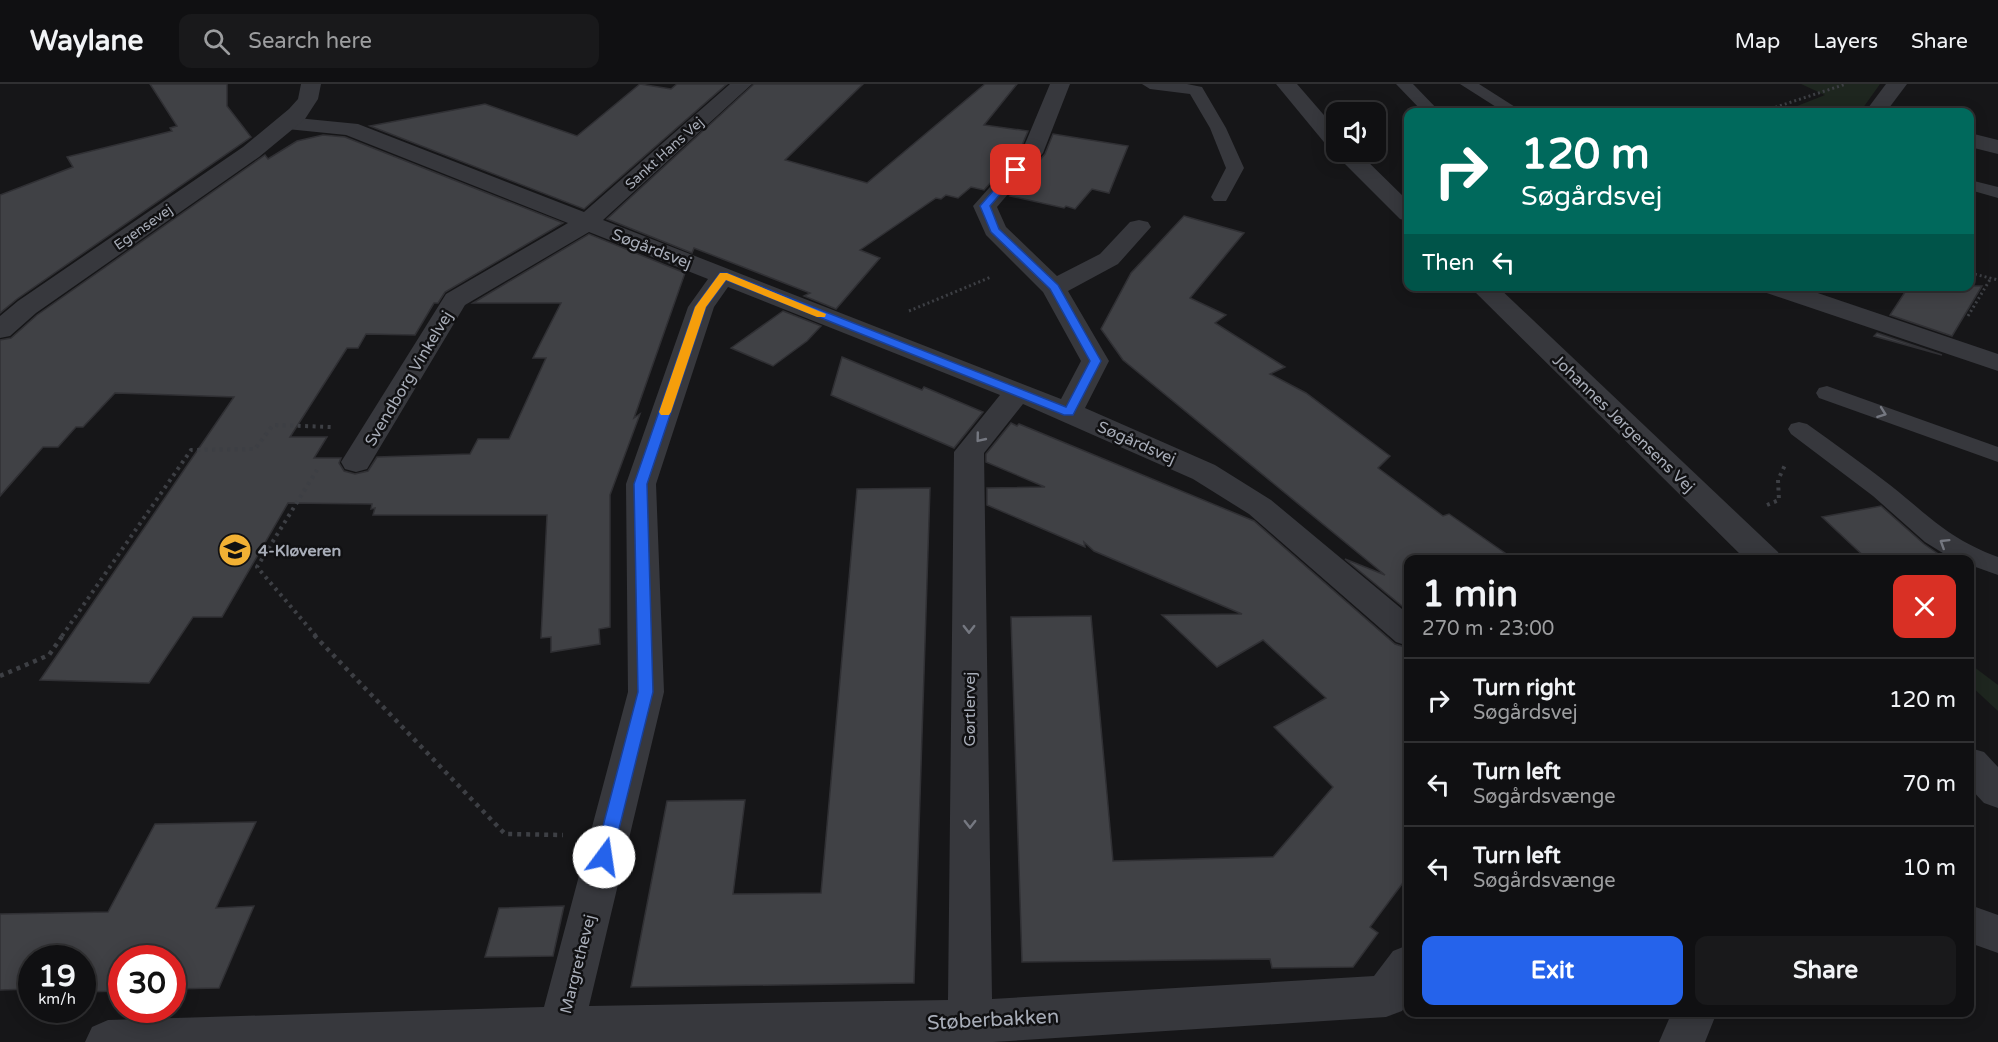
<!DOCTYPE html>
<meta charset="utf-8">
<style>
:root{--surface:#101012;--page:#19191b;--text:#f1f3f6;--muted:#9c9d9f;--line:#303032;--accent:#2563eb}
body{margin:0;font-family:"Varela Round",sans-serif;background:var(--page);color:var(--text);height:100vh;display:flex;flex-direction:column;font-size:22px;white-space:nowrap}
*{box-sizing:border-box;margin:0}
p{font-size:20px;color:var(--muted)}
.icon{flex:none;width:33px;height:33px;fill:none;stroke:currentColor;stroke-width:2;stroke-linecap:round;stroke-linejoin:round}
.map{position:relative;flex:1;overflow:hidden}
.drawer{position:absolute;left:1404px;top:471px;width:570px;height:462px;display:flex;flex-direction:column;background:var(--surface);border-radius:12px;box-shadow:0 3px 15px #0003,0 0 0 2px var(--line)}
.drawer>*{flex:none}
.hud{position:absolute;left:1404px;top:24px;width:570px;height:183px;border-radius:12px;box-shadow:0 3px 15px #0003,0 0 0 2px var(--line);background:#00695c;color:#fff;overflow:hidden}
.controls{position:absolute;left:1326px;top:18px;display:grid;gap:12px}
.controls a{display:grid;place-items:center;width:60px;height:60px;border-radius:12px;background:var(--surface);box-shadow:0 3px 15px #0003,0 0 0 2px var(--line);font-size:30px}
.speed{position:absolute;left:18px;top:861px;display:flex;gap:12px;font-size:30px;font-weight:700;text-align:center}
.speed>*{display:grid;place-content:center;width:78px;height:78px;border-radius:50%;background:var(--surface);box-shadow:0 3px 15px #0003,0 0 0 2px var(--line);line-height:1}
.speed small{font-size:15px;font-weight:400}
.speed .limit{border:9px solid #d22;background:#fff;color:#111}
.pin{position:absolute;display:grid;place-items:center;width:51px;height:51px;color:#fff;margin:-26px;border-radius:12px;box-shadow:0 3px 9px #0006}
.me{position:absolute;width:66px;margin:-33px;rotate:14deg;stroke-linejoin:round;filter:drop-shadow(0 0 4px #0008)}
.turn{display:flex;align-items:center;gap:21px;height:126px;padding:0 18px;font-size:27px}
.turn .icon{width:78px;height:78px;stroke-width:2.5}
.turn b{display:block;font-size:42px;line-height:51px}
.then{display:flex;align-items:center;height:57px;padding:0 18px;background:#0003;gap:12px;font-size:22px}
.round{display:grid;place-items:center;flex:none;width:63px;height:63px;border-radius:12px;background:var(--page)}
.head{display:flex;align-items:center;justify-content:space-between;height:102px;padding:0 18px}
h1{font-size:36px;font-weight:700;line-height:45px}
.primary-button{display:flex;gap:12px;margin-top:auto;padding:12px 18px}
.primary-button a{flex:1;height:69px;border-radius:12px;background:var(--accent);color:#fff;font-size:24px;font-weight:700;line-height:69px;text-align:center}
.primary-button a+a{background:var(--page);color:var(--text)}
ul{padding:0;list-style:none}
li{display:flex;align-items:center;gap:18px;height:84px;padding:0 18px;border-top:2px solid var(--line)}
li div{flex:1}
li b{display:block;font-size:22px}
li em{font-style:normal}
header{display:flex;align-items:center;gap:36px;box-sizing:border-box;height:84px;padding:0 30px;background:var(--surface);border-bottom:2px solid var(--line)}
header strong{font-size:28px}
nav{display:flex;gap:33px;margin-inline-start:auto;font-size:21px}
.search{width:420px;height:54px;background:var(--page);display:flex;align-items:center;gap:15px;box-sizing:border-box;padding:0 21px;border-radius:12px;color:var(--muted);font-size:22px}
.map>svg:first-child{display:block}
</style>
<header>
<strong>Waylane</strong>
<div class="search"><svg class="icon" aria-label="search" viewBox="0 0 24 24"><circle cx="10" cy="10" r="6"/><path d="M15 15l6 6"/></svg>Search here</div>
<nav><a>Map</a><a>Layers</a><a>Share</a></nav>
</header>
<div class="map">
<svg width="1998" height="958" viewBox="0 0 1998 958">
<rect width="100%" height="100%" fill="#161618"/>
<g fill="#1e261f">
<polygon points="1801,0 1880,0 1860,28 1782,28 1825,11"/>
<polygon points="1970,580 1998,601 1998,627 1970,601"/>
</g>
<g fill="#404145" stroke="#303034" stroke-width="1.5">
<polygon points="150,0 227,0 227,22 251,53 17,215 0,229 0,111 73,83 67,73 172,47 170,44 177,42"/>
<polygon points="640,0 671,5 677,0 727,0 584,125 370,42 485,20 577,52"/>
<polygon points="754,0 863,0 785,76 867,99 985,0 1017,0 984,41 1028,47 1020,66 984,106 971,103 958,114 946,111 941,115 936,114 860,166 880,174 836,225 804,212 810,209 694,164 692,169 607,135"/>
<polygon points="1053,50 1128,62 1109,109 1092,105 1075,125 1066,122 1064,124 1010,112 1045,70"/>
<polygon points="323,51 345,53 563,139 445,208 438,219 434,219 415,251 366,250 358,264 347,264 290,353 327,353 314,374 341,374 339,379 344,387 355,390 368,387 377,373 470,370 478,355 509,355 546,274 533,274 561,219 473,219 589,150 685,189 634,334 640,330 610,411 610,543 599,545 600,560 551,568 551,553 541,554 547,431 373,431 375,424 371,425 372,420 288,419 222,533 193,533 149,599 40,596 234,313 115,309 83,343 76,343 58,363 43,363 0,412 0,256 11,254 37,231 265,71 268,75 297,57"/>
<polygon points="1184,132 1244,149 1190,214 1226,231 1215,239 1285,283 1270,290 1306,309 1390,372 1378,384 1443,432 1449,430 1515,476 1408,476 1408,527 1345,475 1385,491 1123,276 1101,245 1131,189"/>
<polygon points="1909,202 1982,202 1952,252 1890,231"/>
<polygon points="783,227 821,242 807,257 773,282 731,264"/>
<polygon points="1877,249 1942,271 1874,252"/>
<polygon points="842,273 922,306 924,303 983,328 954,364 831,311"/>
<polygon points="1011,339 1017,342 1019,340 1254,437 1395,560 1408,564 1408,792 1370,843 1378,849 1353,883 1272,884 1270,875 1022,878 1011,533 1091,532 1113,777 1273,773 1333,703 1274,643 1326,614 1263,556 1217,583 1162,531 1242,530 1094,467 1084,458 1085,463 987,421 987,404 1045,403 986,378 986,370"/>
<polygon points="930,404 914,899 631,903 667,717 745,716 733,810 821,809 857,405"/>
<polygon points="1881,422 1924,460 1947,476 1868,476 1822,433"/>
<polygon points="256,738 216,824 254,822 219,904 172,905 172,874 122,874 122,907 82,908 82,874 32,874 32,905 0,906 0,830 108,828 155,740"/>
<polygon points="564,822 553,872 485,873 499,824"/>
</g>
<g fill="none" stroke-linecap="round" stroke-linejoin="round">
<g stroke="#3d3f44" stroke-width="3" stroke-dasharray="2 3" stroke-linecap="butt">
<polyline points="1761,28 1846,0"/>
<polyline points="1970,189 1998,196"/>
<polyline points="909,227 991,193"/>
<polyline points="1968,232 1991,194"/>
</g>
<g stroke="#3d3f44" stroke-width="4" stroke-dasharray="3 4.5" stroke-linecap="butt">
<polyline points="1767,421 1779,416 1778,396 1786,379"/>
<polyline points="62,552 191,366 255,365 273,341 331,343"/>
<polyline points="316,552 257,483 317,386"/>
</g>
<g stroke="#3d3f44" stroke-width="4.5" stroke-dasharray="4 5" stroke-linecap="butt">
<polyline points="314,551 505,750 563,751"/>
<polyline points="0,592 49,571 63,551"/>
</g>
<g fill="#37383d" fill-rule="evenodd">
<polygon points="1142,0 1187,0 1202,3 1226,44 1244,84 1226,117 1214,117 1211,113 1226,84 1210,44 1190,10 1150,5"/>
<polygon points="1396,0 1413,0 1440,28 1423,28"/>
<polygon points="1460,0 1479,0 1523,28 1504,28"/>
<polygon points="1970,96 1998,103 1998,114 1970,106"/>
<polygon points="1827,302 1998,363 1998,378 1819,314 1816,309 1819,304"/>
<path d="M1799 338 1807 340C1835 360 1863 380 1890 401 1929 432 1949 455 1998 473V491L1970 481V476H1954L1925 458 1873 412 1791 350 1788 345 1791 340Z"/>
</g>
<g fill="#37383d" fill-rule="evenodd">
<path d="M730 0H752L603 136 1061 315 1081 277 1043 208 986 151 973 122 1022 67 1050 0H1070L1043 69 997 123 1006 143 1057 192 1100 170 1130 138 1139 136 1148 138 1151 143 1118 180 1068 207 1109 277 1085 324 1215 381 1271 416 1408 530V562L1396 558 1249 430 1193 395 1023 320 984 369 992 915 1374 892 1393 867 1408 861V917L1402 927 1386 933 993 958H85L92 943 108 936 544 923 628 608 626 400 688 223 708 195 589 148 465 221 367 385 356 388 345 385 341 378 446 210 568 139 346 51 287 45 279 44 276 39 279 34 287 33 358 40 584 128ZM728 203 1000 311 954 368 948 916 589 922 664 608 656 400 714 223Z"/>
<polygon points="1886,0 1907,0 1886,28 1865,28"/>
<polygon points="1970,49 1998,56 1998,70 1970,63"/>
<polygon points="1757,202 1797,202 1998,270 1998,287 1761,207"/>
<polygon points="1970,821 1998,831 1998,869 1970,859"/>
<polygon points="1672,928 1717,928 1705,958 1659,958"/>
</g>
<g fill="#37383d" fill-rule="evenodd">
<polygon points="301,0 321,0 318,15 305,35 259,73 36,229 10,252 0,254 0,232 18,217 243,63 289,25 298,15"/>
<polygon points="1276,0 1297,0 1336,45 1336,64 1328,63"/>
<polygon points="1336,66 1336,68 1358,68 1408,117 1408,137 1400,135 1338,73 1335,68"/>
<polygon points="1469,202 1497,202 1778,468 1782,476 1746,476"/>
<polygon points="1970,664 1984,668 1998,683 1998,724 1984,719 1970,704"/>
</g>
</g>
<defs><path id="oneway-chevron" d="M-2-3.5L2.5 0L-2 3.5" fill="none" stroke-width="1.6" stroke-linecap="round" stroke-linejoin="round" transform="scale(1.5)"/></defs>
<g stroke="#757881">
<use href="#oneway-chevron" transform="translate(1882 329) rotate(20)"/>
<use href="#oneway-chevron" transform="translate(980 354) rotate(129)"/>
<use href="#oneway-chevron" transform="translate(1944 459) rotate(-148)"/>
<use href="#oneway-chevron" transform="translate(969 545) rotate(90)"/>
<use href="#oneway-chevron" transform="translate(970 740) rotate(90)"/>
</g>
<polygon fill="#2563eb" stroke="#184099" stroke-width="1.5" points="1013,84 1021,86 990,122 999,145 1058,201 1101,277 1073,331 1064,331 726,196 706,223 647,400 653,608 612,773 610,778 604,780 598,778 595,773 638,608 634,400 695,223 720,189 727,189 1066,323 1090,277 1050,205 991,148 980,122"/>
<polygon fill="#f59e0b" points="720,189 727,189 826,230 825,233 817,233 726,196 706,223 671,328 669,331 661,331 659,328 695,223"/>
<defs>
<g id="school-disc" transform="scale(1.725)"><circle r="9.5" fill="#f2b134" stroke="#111113"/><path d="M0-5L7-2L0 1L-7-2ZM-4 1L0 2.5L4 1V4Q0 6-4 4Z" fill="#111"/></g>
</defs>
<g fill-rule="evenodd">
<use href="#school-disc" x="235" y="466"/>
</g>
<g text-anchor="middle" stroke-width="5" stroke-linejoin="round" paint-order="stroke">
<g font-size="14" fill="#a8adb8" stroke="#111113">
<text transform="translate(664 69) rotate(-42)" y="5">Sankt Hans Vej</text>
<text transform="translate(143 143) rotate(-35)" y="5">Egensevej</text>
</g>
<g font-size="16" fill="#a8adb8" stroke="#111113">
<text transform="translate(652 164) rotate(21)" y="6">Søgårdsvej</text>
<text transform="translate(408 294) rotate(-59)" y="6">Svendborg Vinkelvej</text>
<text transform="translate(1624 339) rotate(44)" y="6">Johannes Jørgensens Vej</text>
<text transform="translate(1137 358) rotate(24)" y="6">Søgårdsvej</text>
<text transform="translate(969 625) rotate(-90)" y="6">Gørtlervej</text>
<text transform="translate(577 880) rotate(-76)" y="6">Margrethevej</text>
</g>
<g font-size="16" font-weight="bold" fill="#a8adb8" stroke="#111113" text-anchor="start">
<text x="258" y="472">4-Kløveren</text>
</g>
<g font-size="20" fill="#a8adb8" stroke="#111113">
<text transform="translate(993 935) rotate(-3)" y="7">Støberbakken</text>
</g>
</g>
</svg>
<div class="controls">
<a><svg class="icon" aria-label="sound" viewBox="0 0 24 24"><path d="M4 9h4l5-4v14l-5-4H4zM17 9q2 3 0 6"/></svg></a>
</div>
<div class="speed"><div>19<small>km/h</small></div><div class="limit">30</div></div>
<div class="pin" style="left:1016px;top:86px;background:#d93025"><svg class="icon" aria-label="arrive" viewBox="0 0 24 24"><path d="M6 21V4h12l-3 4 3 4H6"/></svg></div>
<svg class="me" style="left:604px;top:773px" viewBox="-20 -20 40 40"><circle r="19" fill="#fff"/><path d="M0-13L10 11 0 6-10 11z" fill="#2563eb"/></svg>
<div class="hud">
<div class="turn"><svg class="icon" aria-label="right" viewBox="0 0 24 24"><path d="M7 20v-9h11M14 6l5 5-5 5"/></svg><div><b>120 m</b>Søgårdsvej</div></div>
<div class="then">Then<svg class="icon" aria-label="left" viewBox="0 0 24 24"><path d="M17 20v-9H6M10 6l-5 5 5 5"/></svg></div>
</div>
<section class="drawer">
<div class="head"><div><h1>1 min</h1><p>270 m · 23:00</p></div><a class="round" style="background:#d93025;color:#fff"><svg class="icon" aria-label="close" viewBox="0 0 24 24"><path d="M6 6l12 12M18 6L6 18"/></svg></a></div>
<ul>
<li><svg class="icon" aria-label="right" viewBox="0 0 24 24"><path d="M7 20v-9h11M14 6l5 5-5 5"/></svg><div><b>Turn right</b><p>Søgårdsvej</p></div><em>120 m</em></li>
<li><svg class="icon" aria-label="left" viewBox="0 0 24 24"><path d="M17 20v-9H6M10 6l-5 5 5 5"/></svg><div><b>Turn left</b><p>Søgårdsvænge</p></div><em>70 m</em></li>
<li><svg class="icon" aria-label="left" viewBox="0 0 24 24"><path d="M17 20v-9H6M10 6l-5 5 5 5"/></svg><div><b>Turn left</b><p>Søgårdsvænge</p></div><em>10 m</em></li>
</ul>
<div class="primary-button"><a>Exit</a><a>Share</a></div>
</section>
</div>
